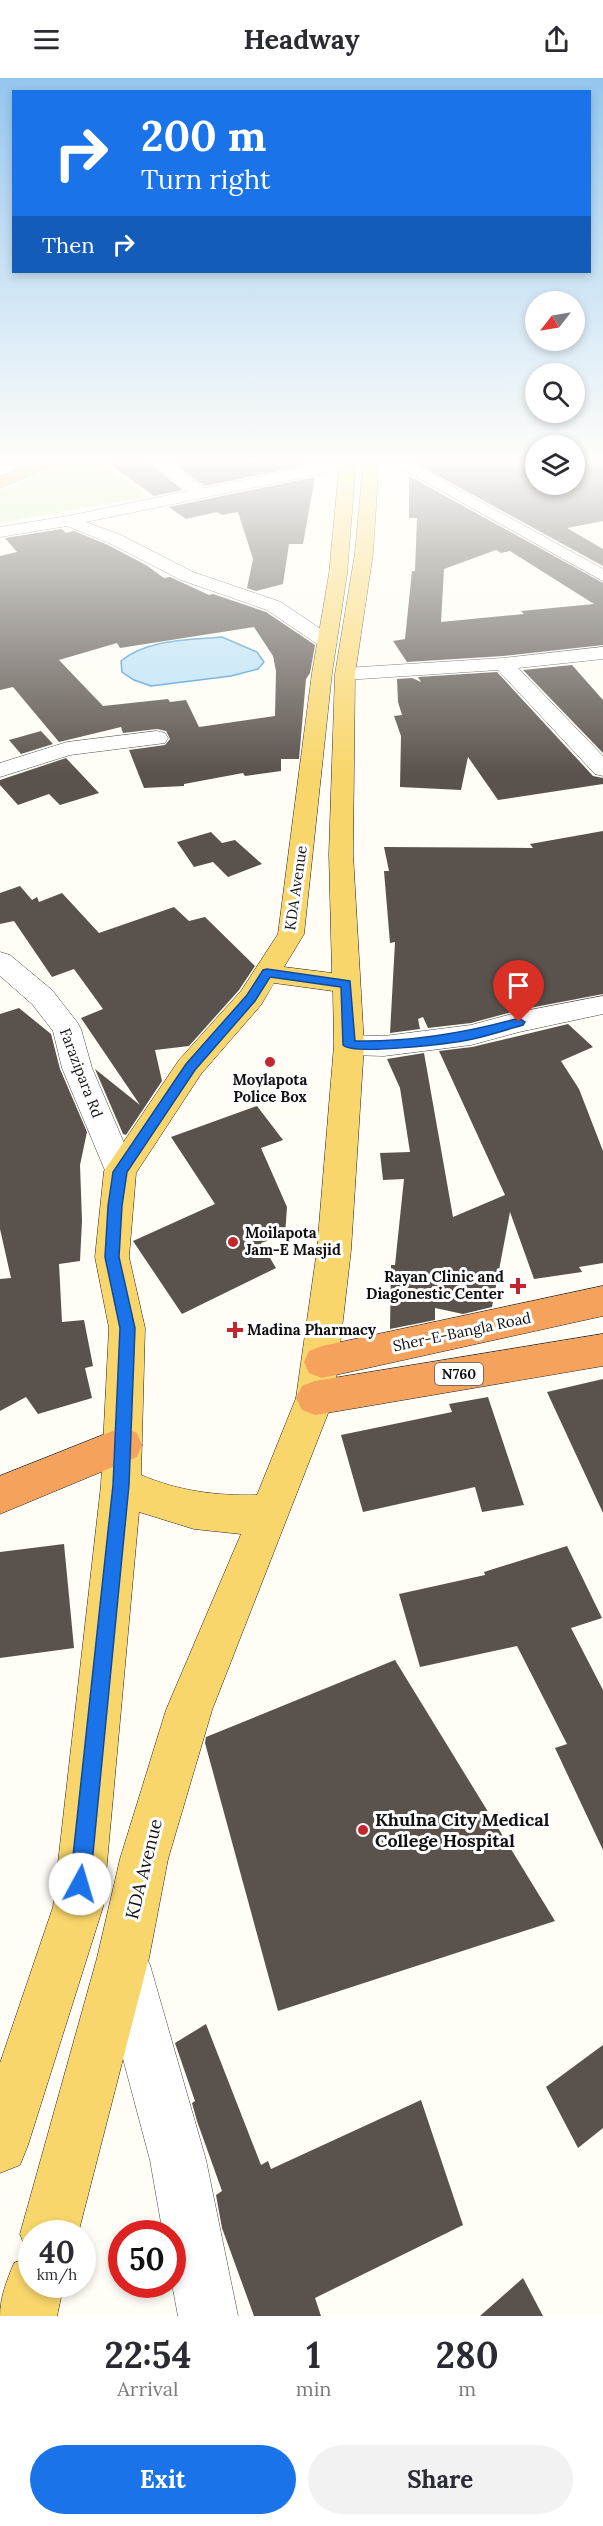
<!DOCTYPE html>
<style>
:root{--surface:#fff;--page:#f2f2f3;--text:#2b2b33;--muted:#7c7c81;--accent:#1a73e8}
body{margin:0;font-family:Lora,serif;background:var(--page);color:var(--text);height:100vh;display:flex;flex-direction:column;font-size:22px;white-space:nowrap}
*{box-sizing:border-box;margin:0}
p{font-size:20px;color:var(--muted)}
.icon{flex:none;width:33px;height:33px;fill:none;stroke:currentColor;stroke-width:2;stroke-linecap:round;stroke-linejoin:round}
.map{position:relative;height:2238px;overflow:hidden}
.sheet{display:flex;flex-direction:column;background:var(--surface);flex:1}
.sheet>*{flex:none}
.banner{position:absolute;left:12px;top:12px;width:579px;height:183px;border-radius:0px;box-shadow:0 3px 9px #0003;background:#1a73e8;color:#fff;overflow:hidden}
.needle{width:39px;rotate:239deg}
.fabs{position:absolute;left:525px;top:213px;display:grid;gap:12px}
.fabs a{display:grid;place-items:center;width:60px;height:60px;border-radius:50%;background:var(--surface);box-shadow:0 3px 9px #0003;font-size:30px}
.speed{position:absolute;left:18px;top:2142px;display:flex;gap:12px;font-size:30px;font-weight:700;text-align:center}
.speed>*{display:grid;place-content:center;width:78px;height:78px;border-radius:50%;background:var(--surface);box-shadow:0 3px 9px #0003;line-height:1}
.speed small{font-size:15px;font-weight:400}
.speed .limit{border:9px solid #d22;background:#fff;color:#111}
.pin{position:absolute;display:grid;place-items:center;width:51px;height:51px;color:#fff;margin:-62px -26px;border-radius:50% 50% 50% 0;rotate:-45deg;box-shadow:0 0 6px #0007}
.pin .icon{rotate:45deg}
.me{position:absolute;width:66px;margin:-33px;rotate:6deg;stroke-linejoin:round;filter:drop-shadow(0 0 4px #0008)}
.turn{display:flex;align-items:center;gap:21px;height:126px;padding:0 30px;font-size:27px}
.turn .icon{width:78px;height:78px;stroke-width:2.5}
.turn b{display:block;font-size:42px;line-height:51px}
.then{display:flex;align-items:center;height:57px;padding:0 30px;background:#0003;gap:12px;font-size:22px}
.eta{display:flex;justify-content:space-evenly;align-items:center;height:102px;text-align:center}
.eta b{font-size:36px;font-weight:700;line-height:42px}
.action{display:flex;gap:12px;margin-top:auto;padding:12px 30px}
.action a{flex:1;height:69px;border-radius:36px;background:var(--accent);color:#fff;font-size:24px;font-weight:700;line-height:69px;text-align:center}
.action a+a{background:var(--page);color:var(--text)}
header{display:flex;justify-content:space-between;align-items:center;height:78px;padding:0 30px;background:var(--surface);font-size:27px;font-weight:700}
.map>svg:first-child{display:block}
</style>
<header><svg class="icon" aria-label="menu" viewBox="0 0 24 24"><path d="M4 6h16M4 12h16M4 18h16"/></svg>Headway<svg class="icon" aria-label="share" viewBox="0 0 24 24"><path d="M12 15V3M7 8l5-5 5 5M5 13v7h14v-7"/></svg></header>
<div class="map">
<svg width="603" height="2238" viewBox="0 0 603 2238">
<rect width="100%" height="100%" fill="#fffdf5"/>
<polygon fill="#d5ebbd" points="69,383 98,383 149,418 0,445 0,412"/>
<path fill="#b9e0f7" stroke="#3f96cf" stroke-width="1.5" d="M222 559 257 574 264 584 258 591 231 598 151 608 134 602 122 594 121 583C147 561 189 562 222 559Z"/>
<g fill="#5a524d" fill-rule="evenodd">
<polygon points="105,383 146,383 183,412 154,418"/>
<polygon points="169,383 301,383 307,387 205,408"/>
<polygon points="411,383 536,383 536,406 574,406 574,383 603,383 603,443 567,450 603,471 603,488"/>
<path d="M409 398 603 505V567L503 578 407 584 393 563 405 561 412 493H415L417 440H409ZM496 472 501 475 510 473 594 526 521 533 524 536 441 544 444 491Z"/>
<polygon points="315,399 303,466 289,466 283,506 256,513 247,510 253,481 238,434 222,437 217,434 186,441 169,429"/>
<path d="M62 451 66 455 74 453 108 467 146 487 164 500 170 499 209 517 213 516 266 534 315 567 310 595 306 601 299 681H281V693L245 698 243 695 184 706V708L144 710 129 672 165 667 170 661 166 653 157 651 123 655 121 649 59 664 13 609 0 612V478L17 474 5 460ZM254 549 273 578 276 593 275 638 199 649 186 622 170 624 168 621 103 628 59 582 117 565 120 570Z"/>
<polygon points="572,587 603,622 603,675 523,592"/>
<polygon points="497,594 593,698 603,700 603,706 498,722 468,679 461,712 400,709 401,658 394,638 402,637 398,624 397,601 412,600 421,604 418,599"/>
<polygon points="41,653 53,666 21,676 9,662"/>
<polygon points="66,680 99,715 60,727 49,716 18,727 0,707 0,702"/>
<polygon points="603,753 603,916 519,932 471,945 428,950 423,939 418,941 420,951 390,955 395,864 390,865 384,793 389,793 384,769 533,770 530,766"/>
<polygon points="211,754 222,765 235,762 262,786 228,799 213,784 194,789 177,764"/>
<polygon points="20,808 32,822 37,819 39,824 62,815 99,855 174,829 189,843 205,839 255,888 239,912 189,968 155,972 162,1003 126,1057 123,1056 95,991 140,1027 81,940 103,931 74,891 52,899 14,843 0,846 0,815"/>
<polygon points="19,930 51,956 60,991 87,1054 80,1087 82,1143 80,1183 59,1186 62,1244 84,1242 93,1288 85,1290 92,1320 38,1336 26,1319 0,1333 0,1201 11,1200 0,1151 0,936"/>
<polygon points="568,946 593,969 561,983 579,1011 603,1073 603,1185 579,1189 582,1194 534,1201 510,1134 492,1229 463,1236 435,1230 435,1242 390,1251 391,1187 395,1187 404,1101 383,1102 380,1075 410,1074 400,1010 387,981 424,975 453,1139 505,1117 439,973 472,969"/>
<polygon points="257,1028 283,1062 261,1070 287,1129 285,1157 261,1165 276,1190 182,1236 133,1163 215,1126 171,1059"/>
<polygon points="603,1301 603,1435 547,1314"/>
<polygon points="488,1319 524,1427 482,1434 475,1409 363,1434 341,1357 452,1334 449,1326"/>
<polygon points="64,1466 74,1570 0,1580 0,1474"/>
<polygon points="567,1468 602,1540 571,1550 603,1612 603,1772 555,1670 567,1666 517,1568 420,1589 399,1516 485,1497 484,1494"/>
<polygon points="395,1582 555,1843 278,1933 205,1665 206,1659"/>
<polygon points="206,1946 261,2087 268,2083 271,2091 421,2022 463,2147 315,2220 321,2238 254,2238 222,2150 216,2117 222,2113 197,2043 192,2025 195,2023 175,1965"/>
<polygon points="603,1967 603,2050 578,2070 546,2009"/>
<polygon points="523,2200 543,2238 480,2238"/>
</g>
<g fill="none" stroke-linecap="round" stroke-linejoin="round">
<g stroke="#444" stroke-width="1">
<g id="minor">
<polygon points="148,383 165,383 205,410 337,383 365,383 363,386 358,388 86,444 121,457 193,494 281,524 334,560 337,564 334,568 320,568 267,532 181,502 109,465 67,448 0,459 0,449 68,438 188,413"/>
<polygon points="388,383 407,383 603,491 603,503"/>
<polygon points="603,569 603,581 518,590 603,678 603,698 595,696 498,592 345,602 338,600 335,596 338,592 345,590 503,580"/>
<polygon points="157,653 165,655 168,660 165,665 70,677 0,699 0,685 67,664"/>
<polygon points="0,874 10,877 52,912 77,944 81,951 92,990 136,1093 131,1102 120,1105 109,1102 62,990 53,953 32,926 0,898"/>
<polygon points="603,918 603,936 519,954 471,967 384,978 349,977 339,974 334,967 339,960 349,957 384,958 471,947 519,934"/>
<polygon points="124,1861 142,1869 150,1887 206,2082 238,2238 178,2238 172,2206 172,2156 163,2156 150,2082 98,1887 106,1869"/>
</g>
</g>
<g stroke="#222" stroke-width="1">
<g id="major">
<path d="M340 383H356L347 496 332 595 304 856 284 889 332 895 329 776 335 596 355 475 362 398 360 383H375L378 398 373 475 355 596 353 776 364 967 351 1172 334 1320 212 1632 168 1781 149 1880 78 2156H32V2178L28 2177 20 2156 97 1880 120 1781 166 1632 241 1456 194 1451 139 1434 103 1829 28 2067 20 2087 0 2095V1985L53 1829 101 1407 109 1250 95 1179 104 1093 179 982 241 913 278 856 312 595 329 496ZM274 905 333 913 334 967 317 1172 296 1320 257 1417C217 1418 178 1413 141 1397L145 1250 129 1179 136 1095 201 996 261 927Z"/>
<path d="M32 2178V2206H64L57 2238H0C0 2219 7 2202 14 2185Z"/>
</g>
</g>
<g stroke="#222" stroke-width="1">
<g id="highway">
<polygon points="39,383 59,383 56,386 0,410 0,399"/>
<polygon points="603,1208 603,1238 322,1300 309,1295 304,1284 309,1273 322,1268"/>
<polygon points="603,1256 603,1288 315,1337 302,1332 296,1320 302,1308 315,1303"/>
<polygon points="123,1349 137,1355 142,1367 137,1379 0,1436 0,1398"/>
</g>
</g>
<use href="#minor" fill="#fff" fill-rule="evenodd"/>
<use href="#major" fill="#f9d66b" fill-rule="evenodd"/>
<use href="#highway" fill="#f5a25d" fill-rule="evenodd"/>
</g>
<linearGradient id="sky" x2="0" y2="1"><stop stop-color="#95c6ee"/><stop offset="0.55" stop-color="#fffefa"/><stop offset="1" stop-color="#fffefa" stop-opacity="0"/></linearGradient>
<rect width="603" height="696" fill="url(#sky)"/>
<path fill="#1a73e8" stroke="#114b97" stroke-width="1.5" d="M267 891 350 903 355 963C411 964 465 955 519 940L525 944 523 947C506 952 490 957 473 961 454 965 353 978 343 967L341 909 270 899 255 923 195 992 127 1094 122 1128 119 1179 135 1250 129 1407 90 1806 87 1813 80 1816 73 1813 70 1806 113 1407 120 1250 105 1179 108 1128 113 1094 186 986 247 917 263 892Z"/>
<g fill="#c4262e" stroke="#fff" stroke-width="2">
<circle cx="270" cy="984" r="6"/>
<circle cx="233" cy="1164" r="6"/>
<path d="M515 1199h6v6h6v6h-6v6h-6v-6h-6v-6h6z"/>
<path d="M232 1243h6v6h6v6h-6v6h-6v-6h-6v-6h6z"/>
<circle cx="363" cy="1752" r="6"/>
</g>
<g text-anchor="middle" stroke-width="6" stroke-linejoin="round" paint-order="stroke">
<rect fill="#fff" stroke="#585858" stroke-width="1.5" x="435" y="1285" width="48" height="22" rx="4.5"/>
<g font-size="14" font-weight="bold" fill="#111">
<text x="459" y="1301">N760</text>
</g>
<g font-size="15" fill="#111" stroke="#fff">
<text transform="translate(296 810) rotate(-82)" y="5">KDA Avenue</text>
<text transform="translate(81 995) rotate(69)" y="5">Farazipara Rd</text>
<text transform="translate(462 1254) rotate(-12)" y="5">Sher-E-Bangla Road</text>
</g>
<g font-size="15" font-weight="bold" fill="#111" stroke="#fff" text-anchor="start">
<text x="270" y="1007" text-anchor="middle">Moylapota<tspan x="270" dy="17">Police Box</tspan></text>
<text x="245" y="1160">Moilapota<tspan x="245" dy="17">Jam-E Masjid</tspan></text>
<text x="504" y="1204" text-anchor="end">Rayan Clinic and<tspan x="504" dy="17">Diagonestic Center</tspan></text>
<text x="247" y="1257">Madina Pharmacy</text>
</g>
<g font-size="18" font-weight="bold" fill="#111" stroke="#fff" text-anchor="start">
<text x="375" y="1748">Khulna City Medical<tspan x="375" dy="21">College Hospital</tspan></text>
</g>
<g font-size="18" fill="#111" stroke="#fff">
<text transform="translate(144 1791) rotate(-76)" y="6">KDA Avenue</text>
</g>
</g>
</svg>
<div class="fabs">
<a><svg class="needle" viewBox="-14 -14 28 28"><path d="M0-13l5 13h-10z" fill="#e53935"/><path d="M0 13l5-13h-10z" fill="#7c7c81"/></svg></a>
<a><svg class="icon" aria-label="search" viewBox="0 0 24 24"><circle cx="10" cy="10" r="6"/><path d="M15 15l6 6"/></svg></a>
<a><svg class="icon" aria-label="layers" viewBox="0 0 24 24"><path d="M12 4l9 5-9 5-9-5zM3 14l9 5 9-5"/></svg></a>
</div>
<div class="speed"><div>40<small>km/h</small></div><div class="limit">50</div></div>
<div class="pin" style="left:519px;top:944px;background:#d93025"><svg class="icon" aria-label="arrive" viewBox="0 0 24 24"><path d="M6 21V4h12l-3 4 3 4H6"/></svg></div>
<svg class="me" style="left:80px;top:1806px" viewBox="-20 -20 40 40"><circle r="19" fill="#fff"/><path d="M0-13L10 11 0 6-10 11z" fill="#1a73e8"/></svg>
<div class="banner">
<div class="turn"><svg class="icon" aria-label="right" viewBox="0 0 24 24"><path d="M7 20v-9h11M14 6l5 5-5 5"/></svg><div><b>200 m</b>Turn right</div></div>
<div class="then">Then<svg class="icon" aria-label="right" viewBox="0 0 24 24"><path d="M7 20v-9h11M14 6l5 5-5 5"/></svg></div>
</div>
</div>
<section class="sheet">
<div class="eta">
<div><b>22:54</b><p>Arrival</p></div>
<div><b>1</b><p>min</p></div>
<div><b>280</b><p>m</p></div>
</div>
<div class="action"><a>Exit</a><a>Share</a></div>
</section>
